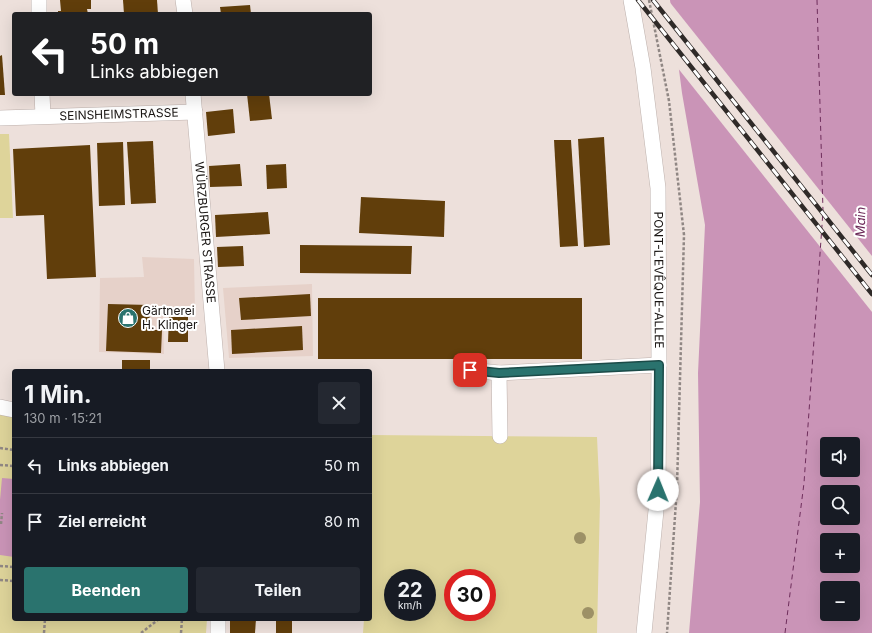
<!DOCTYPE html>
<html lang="de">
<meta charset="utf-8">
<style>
:root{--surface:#171b24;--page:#242831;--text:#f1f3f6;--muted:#9ea1a6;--line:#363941;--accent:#2a736e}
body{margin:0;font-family:Inter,sans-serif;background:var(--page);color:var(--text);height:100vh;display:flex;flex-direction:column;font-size:15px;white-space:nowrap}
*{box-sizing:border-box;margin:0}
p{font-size:13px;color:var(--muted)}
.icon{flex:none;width:22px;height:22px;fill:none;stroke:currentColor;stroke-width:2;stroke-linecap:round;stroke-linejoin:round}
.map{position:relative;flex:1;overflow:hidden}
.details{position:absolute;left:12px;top:369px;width:360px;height:252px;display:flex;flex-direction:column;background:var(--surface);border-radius:4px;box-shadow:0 4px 16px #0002}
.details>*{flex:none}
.banner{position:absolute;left:12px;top:12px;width:360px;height:84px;border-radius:4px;box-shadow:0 4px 16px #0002;background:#202124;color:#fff;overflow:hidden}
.buttons{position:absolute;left:820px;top:437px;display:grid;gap:8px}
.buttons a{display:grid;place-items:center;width:40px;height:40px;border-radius:4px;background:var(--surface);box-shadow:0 4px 16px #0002;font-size:20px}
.speed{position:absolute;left:384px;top:569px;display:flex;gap:8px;font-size:20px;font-weight:700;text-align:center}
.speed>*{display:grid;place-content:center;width:52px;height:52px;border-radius:50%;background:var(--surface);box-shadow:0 4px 16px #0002;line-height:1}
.speed small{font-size:10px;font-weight:400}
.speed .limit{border:6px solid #d22;background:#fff;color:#111}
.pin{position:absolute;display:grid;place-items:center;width:34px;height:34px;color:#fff;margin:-17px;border-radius:8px;box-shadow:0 2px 6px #0006}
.me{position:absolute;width:44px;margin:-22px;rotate:1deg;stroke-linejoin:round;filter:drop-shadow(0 0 3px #0008)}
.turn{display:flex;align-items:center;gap:14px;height:84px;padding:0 12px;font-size:18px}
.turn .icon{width:52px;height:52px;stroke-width:2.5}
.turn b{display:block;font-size:28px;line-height:34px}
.round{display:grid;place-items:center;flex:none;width:42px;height:42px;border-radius:4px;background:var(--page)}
.overview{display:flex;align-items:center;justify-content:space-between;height:68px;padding:0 12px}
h1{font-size:24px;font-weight:700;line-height:30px}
.primary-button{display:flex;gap:8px;margin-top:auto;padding:8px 12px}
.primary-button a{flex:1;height:46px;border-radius:4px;background:var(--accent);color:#fff;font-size:16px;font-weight:700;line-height:46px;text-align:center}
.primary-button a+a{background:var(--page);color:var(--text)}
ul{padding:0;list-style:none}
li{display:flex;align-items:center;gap:12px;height:56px;padding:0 12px;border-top:1px solid var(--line)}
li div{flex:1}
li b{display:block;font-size:15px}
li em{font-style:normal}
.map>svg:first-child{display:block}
</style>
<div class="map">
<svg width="872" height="633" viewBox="0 0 872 633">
<rect width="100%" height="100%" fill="#ede0db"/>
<g fill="#e6d1c9">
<polygon points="142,257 194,259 195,313 163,313 164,354 99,352 100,278 144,277"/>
<polygon points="312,284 313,356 229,358 223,288"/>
</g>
<g fill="#ded49a" fill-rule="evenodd">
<polygon points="0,134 9,134 13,218 0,218"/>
<polygon points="0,412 14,416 14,619 207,619 206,633 0,633"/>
<path d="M370 435 597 437 600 501 597 633H363L364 619H370ZM393 578H427V612H393ZM453 578H487V612H453Z"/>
</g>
<g fill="#ca94b7" fill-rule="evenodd">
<path d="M670 0H872V633H689L700 502 698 373 705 225 682 93ZM827 444H853V470H827ZM827 492H853V518H827ZM827 540H853V566H827ZM827 588H853V614H827Z"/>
<polygon points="2,478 14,479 14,557 0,555 0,500"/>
</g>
<polygon fill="#ede0db" points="668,0 872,256 872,312 677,67"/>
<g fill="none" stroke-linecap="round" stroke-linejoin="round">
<polyline stroke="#6e2d5b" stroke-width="1" stroke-dasharray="5 4" stroke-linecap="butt" points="785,633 804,483 823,211 817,0"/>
</g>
<g fill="#613e0b">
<polygon points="60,0 91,0 91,9 87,9 88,14 58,14 58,11 61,11"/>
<polygon points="123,0 157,0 158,14 124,14"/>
<polygon points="250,5 251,14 221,14 220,7"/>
<polygon points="2,55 5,95 0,95 0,56"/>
<polygon points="247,94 269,94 272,119 250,121"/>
<polygon points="233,109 235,133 208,136 206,112"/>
<polygon points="604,137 610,245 584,247 578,139"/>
<polygon points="554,140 571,140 578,246 560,247"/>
<polygon points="153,141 156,203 131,204 127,142"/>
<polygon points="123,142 125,205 99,206 97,143"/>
<polygon points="90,145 96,277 47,279 44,215 16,216 13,149"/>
<polygon points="240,164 242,186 210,187 209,166"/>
<polygon points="286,164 287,188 267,189 266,165"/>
<polygon points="361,197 445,201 444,237 359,233"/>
<polygon points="268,212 270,234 216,237 215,215"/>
<polygon points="300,245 412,246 411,274 300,273"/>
<polygon points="243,246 244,266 218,267 217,247"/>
<polygon points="310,294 311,316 241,320 239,298"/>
<rect x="318" y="298" width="264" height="61"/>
<polygon points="108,304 150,305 149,330 162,330 161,353 106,351"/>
<polygon points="169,317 188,317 188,342 168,342"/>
<polygon points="302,326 303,350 232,354 231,330"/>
<rect x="122" y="360" width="28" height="11"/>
<polygon points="230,619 256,619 255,633 230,633"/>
<polygon points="276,619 292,620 292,633 276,633"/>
</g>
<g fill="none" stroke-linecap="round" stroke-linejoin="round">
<g stroke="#bdb0ac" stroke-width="16">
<g id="minor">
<polyline points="39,0 39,14"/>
<polyline points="183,0 185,14"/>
<path id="s1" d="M631 0 643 68 658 188 659 365 658 490 644 633"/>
<polyline points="42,94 43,116"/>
<path id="s2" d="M193 94 217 371"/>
<path id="s3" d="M0 118 195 112"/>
<polyline points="470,370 499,373 659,365"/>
<polyline points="499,373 500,436"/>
<polyline points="0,407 14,410"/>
<polyline points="218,633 218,619"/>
</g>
</g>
<g stroke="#908784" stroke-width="2.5" stroke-dasharray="3 2" stroke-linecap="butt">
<polyline points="649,0 669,101 684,235 677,487 667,633"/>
<polyline points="0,448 14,450"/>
<polyline points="0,465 14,466"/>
<polyline points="1,524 2,513"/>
<polyline points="0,566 14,567"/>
<polyline points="0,580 14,581"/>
<polyline points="44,633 45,619"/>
<polyline points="141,633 159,619"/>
<polyline points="181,633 182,619"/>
</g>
<use href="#minor" stroke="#fff" stroke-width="15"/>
<g stroke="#2f2a28" stroke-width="4.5">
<g id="rail">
<polyline points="638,0 872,294"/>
<polyline points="653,0 872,275"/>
</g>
</g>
<use href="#rail" stroke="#fff" stroke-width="3" stroke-dasharray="9" stroke-linecap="butt"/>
</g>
<g fill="#9d9166">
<circle cx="580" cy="538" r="6"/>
<circle cx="588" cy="613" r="6"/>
</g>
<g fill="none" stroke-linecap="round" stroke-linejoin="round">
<g stroke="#1b4b48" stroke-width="10">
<polyline id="route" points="470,370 499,373 659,365 658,490"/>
</g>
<use href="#route" stroke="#2a736e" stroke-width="7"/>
</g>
<defs>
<g id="shop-disc" transform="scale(1)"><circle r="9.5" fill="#2a736e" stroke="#fff"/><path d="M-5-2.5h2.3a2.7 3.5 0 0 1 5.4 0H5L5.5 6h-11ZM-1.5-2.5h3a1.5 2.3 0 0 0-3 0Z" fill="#fff"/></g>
</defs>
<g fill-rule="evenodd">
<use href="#shop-disc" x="128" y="318"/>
</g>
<g text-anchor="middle" stroke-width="4" stroke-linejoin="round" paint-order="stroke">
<g font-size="12" fill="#181412" stroke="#fff">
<text dy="4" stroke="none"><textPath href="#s3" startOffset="119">SEINSHEIMSTRASSE</textPath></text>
<text dy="4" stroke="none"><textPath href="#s2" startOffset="139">WÜRZBURGER STRASSE</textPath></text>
<text dy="4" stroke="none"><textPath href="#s1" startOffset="282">PONT-L'EVÊQUE-ALLEE</textPath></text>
</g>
<g font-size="12" fill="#181412" stroke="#fff" text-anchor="start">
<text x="142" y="315">Gärtnerei<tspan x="142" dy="14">H. Klinger</tspan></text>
</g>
<g font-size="13" font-style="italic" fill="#6e2d5b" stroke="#fff">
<text transform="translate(860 222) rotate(-89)" y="5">Main</text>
</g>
</g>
</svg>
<div class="buttons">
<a><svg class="icon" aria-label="sound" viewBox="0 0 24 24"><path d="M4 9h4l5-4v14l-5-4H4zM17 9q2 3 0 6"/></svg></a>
<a><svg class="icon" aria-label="search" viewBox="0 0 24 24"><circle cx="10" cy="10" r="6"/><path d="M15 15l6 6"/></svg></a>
<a>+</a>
<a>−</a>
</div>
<div class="speed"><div>22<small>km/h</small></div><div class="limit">30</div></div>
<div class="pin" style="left:470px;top:370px;background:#d93025"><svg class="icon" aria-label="arrive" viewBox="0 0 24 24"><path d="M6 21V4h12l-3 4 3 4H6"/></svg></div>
<svg class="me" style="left:658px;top:490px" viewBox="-20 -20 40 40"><circle r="19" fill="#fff"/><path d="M0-13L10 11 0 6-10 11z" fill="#2a736e"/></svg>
<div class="banner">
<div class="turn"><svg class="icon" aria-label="left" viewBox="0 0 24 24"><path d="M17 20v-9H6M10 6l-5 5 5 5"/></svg><div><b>50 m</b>Links abbiegen</div></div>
</div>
<section class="details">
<div class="overview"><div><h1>1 Min.</h1><p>130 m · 15:21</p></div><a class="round"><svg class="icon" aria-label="close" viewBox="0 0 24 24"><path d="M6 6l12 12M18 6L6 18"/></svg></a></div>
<ul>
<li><svg class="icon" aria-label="left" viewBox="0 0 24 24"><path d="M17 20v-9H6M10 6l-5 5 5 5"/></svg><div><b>Links abbiegen</b></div><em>50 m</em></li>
<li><svg class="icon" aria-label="arrive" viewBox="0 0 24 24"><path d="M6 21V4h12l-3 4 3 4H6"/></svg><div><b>Ziel erreicht</b></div><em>80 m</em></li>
</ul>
<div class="primary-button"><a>Beenden</a><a>Teilen</a></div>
</section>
</div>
